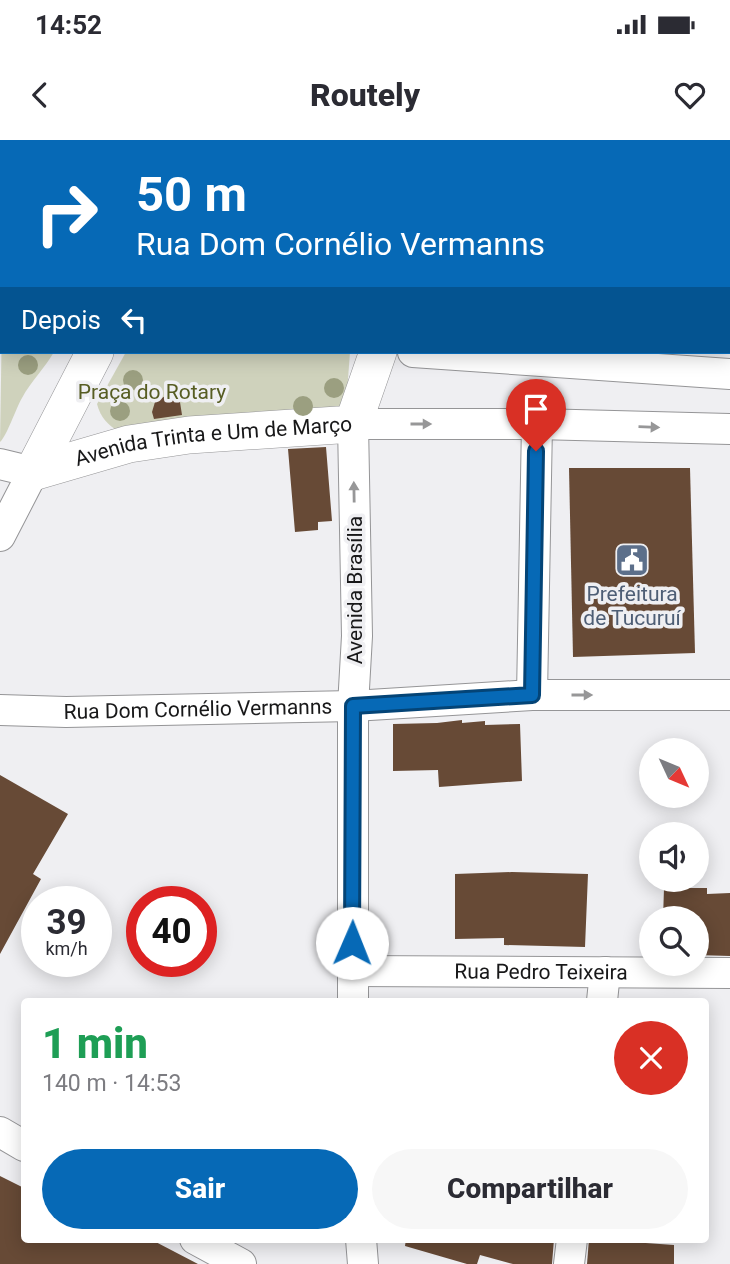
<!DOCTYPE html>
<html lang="pt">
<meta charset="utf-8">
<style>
:root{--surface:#fff;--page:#f7f7f7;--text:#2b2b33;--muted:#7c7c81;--accent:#0669b6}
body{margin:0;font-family:Roboto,sans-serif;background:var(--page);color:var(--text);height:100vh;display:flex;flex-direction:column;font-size:26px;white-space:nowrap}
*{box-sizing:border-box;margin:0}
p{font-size:23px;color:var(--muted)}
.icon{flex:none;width:38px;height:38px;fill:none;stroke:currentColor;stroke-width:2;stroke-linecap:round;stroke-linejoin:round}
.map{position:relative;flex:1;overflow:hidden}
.panel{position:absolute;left:21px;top:858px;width:688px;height:245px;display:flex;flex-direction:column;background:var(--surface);border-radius:7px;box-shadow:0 4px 18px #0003}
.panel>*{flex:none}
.top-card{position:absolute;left:0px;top:0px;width:732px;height:214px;box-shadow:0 4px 18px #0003;background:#0669b6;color:#fff;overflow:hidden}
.needle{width:46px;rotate:134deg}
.controls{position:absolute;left:639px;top:598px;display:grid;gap:14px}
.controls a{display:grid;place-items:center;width:70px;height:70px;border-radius:50%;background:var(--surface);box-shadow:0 4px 18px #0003;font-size:35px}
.speed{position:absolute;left:21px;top:746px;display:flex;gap:14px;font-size:35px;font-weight:700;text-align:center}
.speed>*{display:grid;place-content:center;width:91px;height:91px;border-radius:50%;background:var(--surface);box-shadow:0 4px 18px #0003;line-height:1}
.speed small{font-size:18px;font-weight:400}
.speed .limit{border:10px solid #d22;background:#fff;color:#111}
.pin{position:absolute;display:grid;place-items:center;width:60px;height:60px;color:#fff;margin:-72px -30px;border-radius:50% 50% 50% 0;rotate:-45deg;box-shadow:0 0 7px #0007}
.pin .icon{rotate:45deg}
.me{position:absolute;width:77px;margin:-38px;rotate:1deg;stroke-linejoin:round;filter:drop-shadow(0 0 5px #0008)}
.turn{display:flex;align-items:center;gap:24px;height:147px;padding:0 21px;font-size:32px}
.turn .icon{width:91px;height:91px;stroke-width:2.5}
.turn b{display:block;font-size:49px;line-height:60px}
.then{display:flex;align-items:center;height:66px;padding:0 21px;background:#0003;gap:14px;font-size:26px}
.round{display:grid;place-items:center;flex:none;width:74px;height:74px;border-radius:37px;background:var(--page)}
.headline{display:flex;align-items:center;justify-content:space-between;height:119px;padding:0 21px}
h1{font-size:42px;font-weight:800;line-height:52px;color:#1e9e55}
.primary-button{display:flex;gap:14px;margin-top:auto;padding:14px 21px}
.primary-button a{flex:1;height:80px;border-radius:42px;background:var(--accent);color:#fff;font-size:28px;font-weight:800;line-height:80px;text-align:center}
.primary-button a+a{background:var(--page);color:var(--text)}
.status{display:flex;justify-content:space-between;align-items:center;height:49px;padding:0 35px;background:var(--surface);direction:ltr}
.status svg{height:19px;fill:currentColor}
header{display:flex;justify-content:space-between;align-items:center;height:91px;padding:0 21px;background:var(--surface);font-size:32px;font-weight:800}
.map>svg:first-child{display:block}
</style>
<div class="status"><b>14:52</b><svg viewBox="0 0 49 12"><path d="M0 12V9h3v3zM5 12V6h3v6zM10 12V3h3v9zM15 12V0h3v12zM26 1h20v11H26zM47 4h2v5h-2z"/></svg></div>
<header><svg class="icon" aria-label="back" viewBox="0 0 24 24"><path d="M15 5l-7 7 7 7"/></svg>Routely<svg class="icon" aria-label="heart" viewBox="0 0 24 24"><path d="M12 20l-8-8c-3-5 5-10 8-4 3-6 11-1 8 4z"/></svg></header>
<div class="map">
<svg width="730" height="1124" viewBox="0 0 730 1124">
<rect width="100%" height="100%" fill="#efeff2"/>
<g fill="#cfd2bc">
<path d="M2 177V212H54C45 228 31 241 22 258 16 268 7 296 0 302Z"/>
<path d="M126 212H350L346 266 119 292C107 284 101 278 97 264Z"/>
</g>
<g fill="#674a36">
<polygon points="167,255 177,258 180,262 182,275 154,279 152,272 155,262"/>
<polygon points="326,307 332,381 318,382 318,390 295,392 288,309"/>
<polygon points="569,328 690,328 695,513 573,517"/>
<polygon points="462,580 462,583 485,581 485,585 520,584 522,641 439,647 438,630 393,631 393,584 437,583"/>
<polygon points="0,635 68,674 33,734 41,739 0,814"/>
<polygon points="512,732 588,734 585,807 504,805 504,798 455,799 455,734"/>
<polygon points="664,748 707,748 707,754 730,753 730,816 696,815 696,779 663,779"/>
<polygon points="0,1036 24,1048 24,1099 150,1099 198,1124 0,1124"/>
<polygon points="406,1099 554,1099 552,1124 513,1124 480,1115 477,1124 467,1124 405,1106"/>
<polygon points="589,1099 674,1105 674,1124 587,1124"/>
</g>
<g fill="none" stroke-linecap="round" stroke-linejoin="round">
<g stroke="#959597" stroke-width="32">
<g id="minor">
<polyline points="0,147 2,146"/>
<polyline points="413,212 730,234"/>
<polyline points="0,324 33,332 0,396"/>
<polyline points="532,555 537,284"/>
<path id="s1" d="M0 570 66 572 353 566 532 555H730"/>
<path id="s2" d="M352 831 730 833"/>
<polyline points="353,861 353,566 357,496 353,284 537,284 730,289"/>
<polyline points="602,861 605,832"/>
<polyline points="0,992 24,1006"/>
<polyline points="195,1099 241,1124"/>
<polyline points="361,1099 363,1124"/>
<polyline points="569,1124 572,1099"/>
</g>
</g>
<g stroke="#959597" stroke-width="38">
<g id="major">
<polyline points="313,2 314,0"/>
<polyline points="390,2 391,0"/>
<path id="s3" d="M33 332 129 304 189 295 353 284 378 212"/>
<polyline points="33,332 95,212"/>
</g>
</g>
<use href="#minor" stroke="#fff" stroke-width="30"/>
<use href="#major" stroke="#fff" stroke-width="37"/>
</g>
<g fill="#9b9f80">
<circle cx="28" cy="225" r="10"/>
<circle cx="133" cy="240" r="10"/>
<circle cx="334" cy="248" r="10"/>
<circle cx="303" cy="266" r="10"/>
<circle cx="120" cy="271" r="10"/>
</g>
<defs><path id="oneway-solid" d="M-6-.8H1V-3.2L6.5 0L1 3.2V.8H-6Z" transform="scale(1.75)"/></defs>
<g fill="#979798">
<use href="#oneway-solid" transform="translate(421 284)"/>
<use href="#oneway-solid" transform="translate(649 287) rotate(2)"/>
<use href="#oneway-solid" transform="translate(354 352) rotate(-91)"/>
<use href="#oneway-solid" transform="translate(582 555)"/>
</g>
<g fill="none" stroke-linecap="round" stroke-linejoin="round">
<g stroke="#044476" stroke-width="18">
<polyline id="route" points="352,803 353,566 532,555 536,311"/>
</g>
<use href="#route" stroke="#0669b6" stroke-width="12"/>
</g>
<defs>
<g id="civic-square" transform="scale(1.75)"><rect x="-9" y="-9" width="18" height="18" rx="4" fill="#5c6f8a" stroke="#efeff2"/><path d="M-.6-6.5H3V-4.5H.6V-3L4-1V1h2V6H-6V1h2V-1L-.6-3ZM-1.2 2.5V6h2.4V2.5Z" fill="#fff"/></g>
</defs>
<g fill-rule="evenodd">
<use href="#civic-square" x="632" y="420"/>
</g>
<g text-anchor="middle" stroke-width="7" stroke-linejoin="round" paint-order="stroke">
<g font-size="21" fill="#575d23" stroke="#efeff2">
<text x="152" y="259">Praça do Rotary</text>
</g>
<g font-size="21" fill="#181819" stroke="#efeff2">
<text dy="7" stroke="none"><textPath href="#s3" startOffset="184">Avenida Trinta e Um de Março</textPath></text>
<text transform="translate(355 450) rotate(-90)" y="7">Avenida Brasília</text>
<text dy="7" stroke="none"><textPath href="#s1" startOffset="198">Rua Dom Cornélio Vermanns</textPath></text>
<text dy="7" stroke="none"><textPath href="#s2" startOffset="189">Rua Pedro Teixeira</textPath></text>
</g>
<g font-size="21" fill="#4e5e75" stroke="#efeff2">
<text x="632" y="461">Prefeitura<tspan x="632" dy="24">de Tucuruí</tspan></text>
</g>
</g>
</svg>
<div class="controls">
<a><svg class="needle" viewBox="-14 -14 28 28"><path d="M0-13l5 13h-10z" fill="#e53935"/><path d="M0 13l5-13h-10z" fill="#7c7c81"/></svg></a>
<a><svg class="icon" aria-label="sound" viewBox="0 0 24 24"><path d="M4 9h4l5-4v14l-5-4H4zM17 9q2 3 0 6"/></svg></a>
<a><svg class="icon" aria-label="search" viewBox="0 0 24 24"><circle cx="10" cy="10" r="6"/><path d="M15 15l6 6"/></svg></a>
</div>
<div class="speed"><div>39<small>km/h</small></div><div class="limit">40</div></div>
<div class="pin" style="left:536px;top:311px;background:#d93025"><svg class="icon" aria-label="arrive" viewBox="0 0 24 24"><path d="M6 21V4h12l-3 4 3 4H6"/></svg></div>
<svg class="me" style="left:352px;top:803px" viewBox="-20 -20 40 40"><circle r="19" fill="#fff"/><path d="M0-13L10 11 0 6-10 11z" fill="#0669b6"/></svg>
<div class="top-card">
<div class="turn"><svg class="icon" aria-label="right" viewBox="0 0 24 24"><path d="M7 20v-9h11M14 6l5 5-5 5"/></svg><div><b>50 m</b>Rua Dom Cornélio Vermanns</div></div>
<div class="then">Depois<svg class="icon" aria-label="left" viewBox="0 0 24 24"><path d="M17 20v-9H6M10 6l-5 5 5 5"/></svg></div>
</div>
<section class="panel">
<div class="headline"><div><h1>1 min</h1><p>140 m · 14:53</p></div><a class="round" style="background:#d93025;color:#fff"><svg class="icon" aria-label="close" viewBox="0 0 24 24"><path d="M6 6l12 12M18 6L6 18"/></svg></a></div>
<div class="primary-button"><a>Sair</a><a>Compartilhar</a></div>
</section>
</div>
